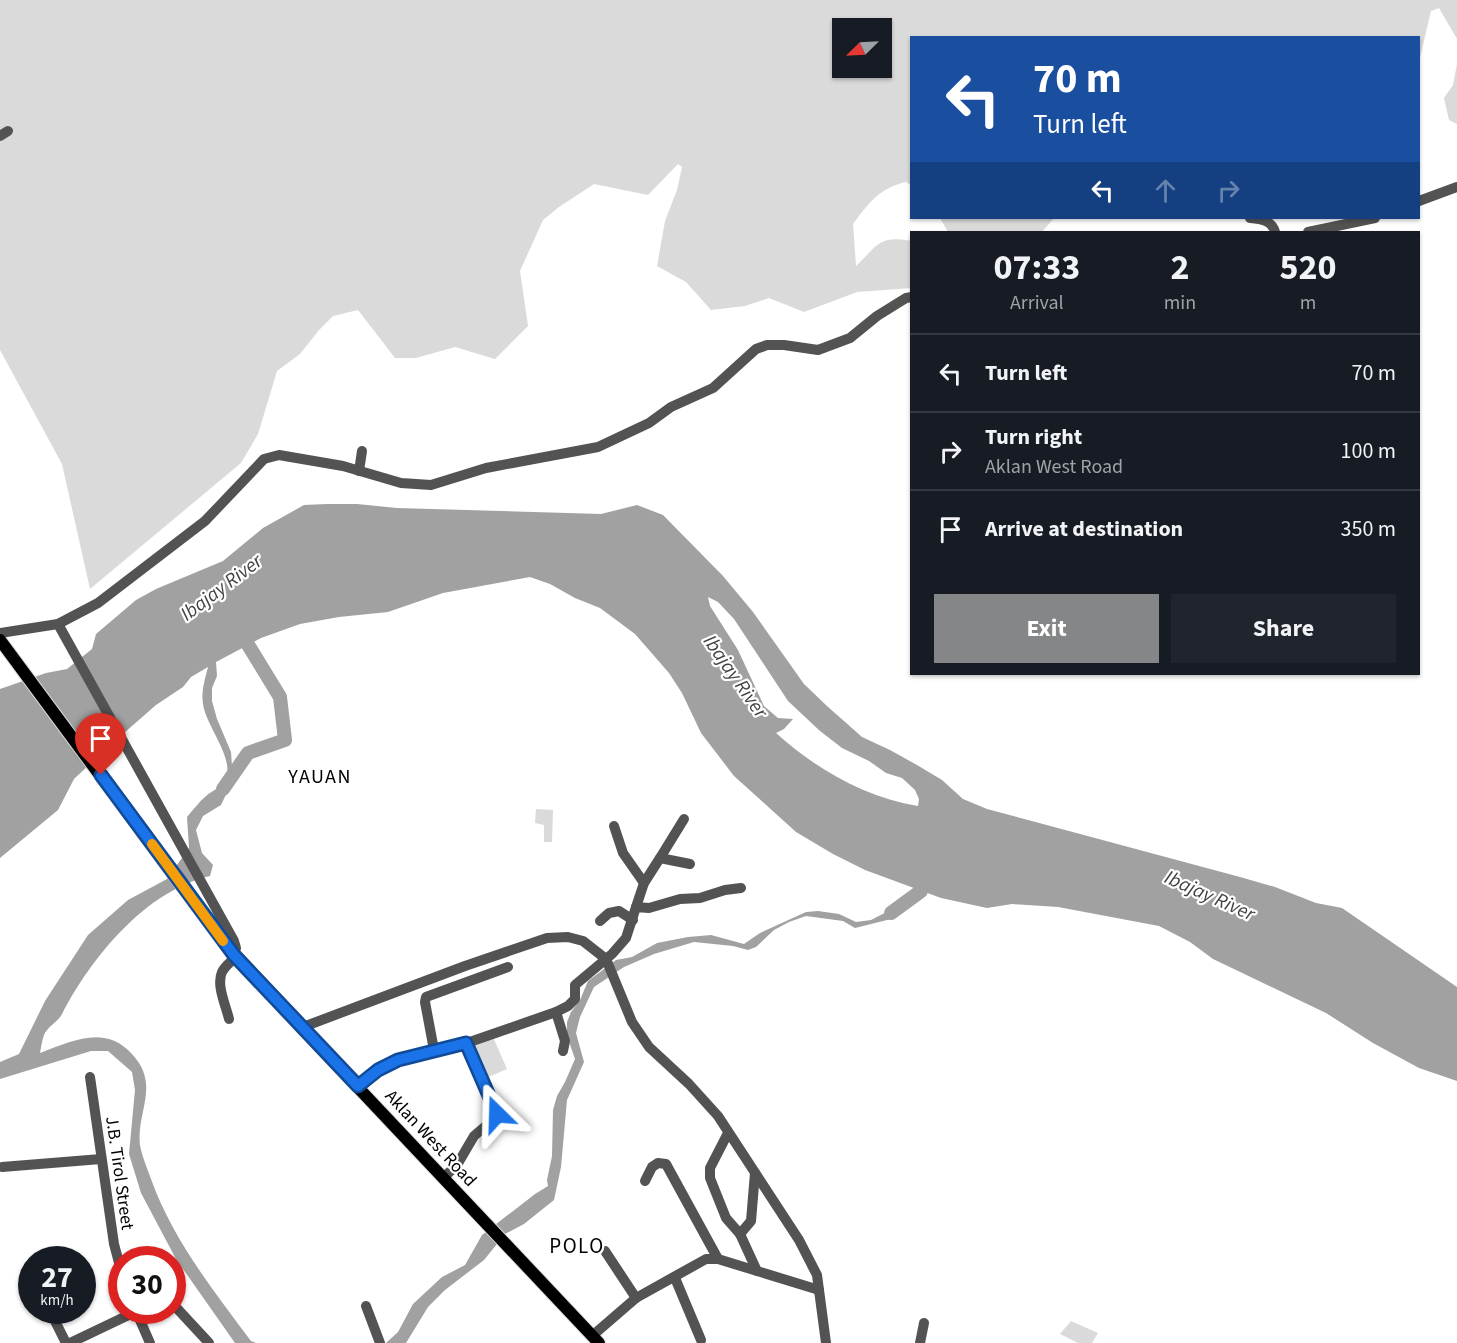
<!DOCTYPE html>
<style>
:root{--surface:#171b24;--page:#20242c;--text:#f1f3f6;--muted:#9ea1a6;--line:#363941;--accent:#858687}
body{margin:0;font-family:"Source Sans 3",sans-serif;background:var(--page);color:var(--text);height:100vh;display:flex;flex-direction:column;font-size:22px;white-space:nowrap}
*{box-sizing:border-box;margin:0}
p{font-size:20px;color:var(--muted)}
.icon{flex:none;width:33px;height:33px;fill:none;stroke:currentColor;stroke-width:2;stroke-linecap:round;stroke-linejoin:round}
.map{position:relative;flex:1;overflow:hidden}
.panel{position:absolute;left:910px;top:231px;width:510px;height:444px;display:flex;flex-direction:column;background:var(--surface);border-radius:0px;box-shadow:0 2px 4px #0004}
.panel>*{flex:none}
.top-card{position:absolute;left:910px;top:36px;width:510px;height:183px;border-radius:0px;box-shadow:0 2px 4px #0004;background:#1a4fa0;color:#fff;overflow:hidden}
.needle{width:39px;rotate:246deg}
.controls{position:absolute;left:832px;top:18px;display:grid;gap:12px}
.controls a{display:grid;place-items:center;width:60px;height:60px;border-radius:0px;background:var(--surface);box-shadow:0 2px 4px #0004;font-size:30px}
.speed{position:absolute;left:18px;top:1246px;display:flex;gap:12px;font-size:30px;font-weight:700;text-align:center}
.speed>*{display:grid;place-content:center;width:78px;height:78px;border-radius:50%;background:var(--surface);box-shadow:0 2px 4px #0004;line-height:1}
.speed small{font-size:15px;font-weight:400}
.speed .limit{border:9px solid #d22;background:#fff;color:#111}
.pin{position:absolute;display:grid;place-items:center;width:51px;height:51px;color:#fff;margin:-62px -26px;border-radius:50% 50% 50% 0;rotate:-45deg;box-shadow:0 0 6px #0007}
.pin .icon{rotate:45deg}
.me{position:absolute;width:66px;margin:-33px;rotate:338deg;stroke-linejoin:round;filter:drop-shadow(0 0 4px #0008)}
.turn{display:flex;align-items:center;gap:21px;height:126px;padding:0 24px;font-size:27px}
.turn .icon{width:78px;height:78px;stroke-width:2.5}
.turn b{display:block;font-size:42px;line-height:51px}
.lanes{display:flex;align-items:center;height:57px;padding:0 24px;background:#0003;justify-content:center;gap:30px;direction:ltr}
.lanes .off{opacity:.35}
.eta{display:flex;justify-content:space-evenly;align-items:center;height:102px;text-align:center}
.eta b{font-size:36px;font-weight:700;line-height:42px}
.action{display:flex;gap:12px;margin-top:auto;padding:12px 24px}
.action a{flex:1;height:69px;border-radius:0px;background:var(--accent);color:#fff;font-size:24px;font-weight:700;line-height:69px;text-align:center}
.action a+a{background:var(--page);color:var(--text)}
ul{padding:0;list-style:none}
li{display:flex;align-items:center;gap:18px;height:78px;padding:0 24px;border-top:2px solid var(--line)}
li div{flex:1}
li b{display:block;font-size:22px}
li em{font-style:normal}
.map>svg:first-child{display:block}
</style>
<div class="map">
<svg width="1457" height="1343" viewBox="0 0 1457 1343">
<rect width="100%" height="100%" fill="#fff"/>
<g fill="#dadada" fill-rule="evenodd">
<path d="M0 0H1457V39L1439 8 1431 11 1419 62V38H912V186L906 182C879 188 869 203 853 224L856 266C878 245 879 235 912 241V288L857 292 804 312 769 298 745 306 711 310 686 282 657 266 665 221 677 190 682 167 678 164 648 195 594 184 559 207 543 220 520 271 528 326 495 359 455 347 416 358H395L358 310 333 316 319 330 300 354 277 371 258 434 241 463 90 589 62 464 0 350ZM843 28H882V68H843Z"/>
<polygon points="1457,64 1457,124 1449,120 1444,98 1453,85"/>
<polygon points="940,218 1054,218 1042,232 948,232"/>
<polygon points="536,809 553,810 552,842 544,842 544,825 535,823"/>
<polygon points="493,1037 507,1069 484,1079 469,1045"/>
<polygon points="1071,1321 1098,1333 1092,1343 1078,1343 1060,1334"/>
</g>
<g fill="#a1a1a1" fill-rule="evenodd">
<path d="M327 504H357L397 508 601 514 637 505 663 515 723 576 753 612 804 684 827 706 862 737 890 750 917 765 942 780 963 799 987 809 1240 877 1275 887 1316 903 1342 908 1457 987V1081L1419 1068 1373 1043 1326 1013 1213 959 1190 942 1159 926 1058 907 1012 904 987 908 941 898 865 870 833 854 796 832 734 776 701 733 682 693 669 673 635 634 600 608 575 598 550 584 530 577 443 593 388 612 339 617 300 624 261 638 216 662 217 676 212 688V701L217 719 231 752 233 780 221 805 203 816 196 830 202 853 213 865 210 876C145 891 91 958 62 1014 58 1022 47 1027 44 1035 42 1040 41 1048 40 1053 72 1041 105 1024 132 1054 161 1085 136 1112 140 1145 142 1156 147 1168 151 1179 173 1240 213 1290 251 1341L256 1343H235L176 1259 141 1193 129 1154 135 1090 132 1072 108 1051H91L0 1079V1062L19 1054 45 1001 88 935 128 900 167 879 189 848 187 817C193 810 199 802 206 796 213 790 223 787 226 778 234 757 206 726 203 704 201 691 205 679 208 667L191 677 183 687 156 705 108 747 74 779 58 810 0 858V689L46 673 67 669 92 649 96 634 136 600 156 589 223 561 263 528 304 505ZM708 597 718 602 734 619 788 701 820 731 842 748 869 761 886 773 902 778 915 790 919 799 918 806C864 797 816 769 776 733L784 729 793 719 778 718 764 706 738 650 710 606Z"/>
<polygon points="904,903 907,903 891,919 855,928 843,921 806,916 789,922 774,930 756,947 748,950 733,946 694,942 654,954 624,967 594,987 580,1017 576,1033 584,1062 567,1100 561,1167 554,1200 524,1224 505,1234 484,1260 445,1290 428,1307 406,1343 386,1343 398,1332 413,1304 442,1277 465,1265 482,1235 535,1194 548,1186 547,1180 552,1156 553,1110 557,1096 565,1082 575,1059 567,1036 567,1022 571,1012 580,1000 588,981 616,960 632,957 657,943 688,937 711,935 744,944 760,933 806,912 818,911 839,914 856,922 871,920"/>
</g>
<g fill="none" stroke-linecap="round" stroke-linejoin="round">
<g stroke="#a1a1a1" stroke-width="14">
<polyline points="223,789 248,753 285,740 280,697 239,630"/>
<polyline points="891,913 921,891"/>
</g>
<g stroke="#dbdbdb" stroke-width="14">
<polyline id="major" points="0,640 233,955 599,1343"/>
</g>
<g stroke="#535353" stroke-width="10">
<polyline points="0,136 8,131"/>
<polyline points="1419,201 1457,187"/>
<path d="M1250 218C1260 219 1272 220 1275 232"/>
<polyline points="1308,232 1375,218"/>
<polyline points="359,471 362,451"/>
<polyline points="58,624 234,941 236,948 233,955"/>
<polyline points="0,633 58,624 98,603 205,521 264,459 279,455 343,466 401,483 431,485 486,468 598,447 649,423 671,407 713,388 756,349 767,345 784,345 818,350 850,338 877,316 906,298 912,297"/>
<polyline points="614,826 623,853 644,883"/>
<polyline points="660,858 684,819"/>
<polyline points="636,907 644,883 660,858 690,864"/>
<polyline points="600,921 609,913 619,911 633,920"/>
<polyline points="556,1012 565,1041 563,1051"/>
<path d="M229 1019C226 1006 216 985 222 972 225 966 231 962 235 957"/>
<polyline points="303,1027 465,966 547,938 568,937 583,941 606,959 632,1022 649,1047 689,1084 718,1116 799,1240 817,1275 826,1343"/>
<polyline points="434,1050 425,1002 426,997 508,967"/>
<polyline points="90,1077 114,1244 122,1274"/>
<polyline points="358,1086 378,1070 398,1060 430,1051 461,1045 556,1012 568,1006 575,999 575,985 612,954 626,938 636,907 649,908 680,899 700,898 725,890 741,888"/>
<polyline points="728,1133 710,1168 710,1178 726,1218 740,1234 757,1271"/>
<polyline points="2,1167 101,1159"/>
<polyline points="443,1178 457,1165 474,1136 495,1118 497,1114 467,1043"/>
<polyline points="645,1181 652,1167 658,1163 666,1164 718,1259"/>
<polyline points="740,1234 751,1221 755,1173"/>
<polyline points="605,1251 636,1298"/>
<polyline points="675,1278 701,1340"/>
<polyline points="172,1303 209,1343"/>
<polyline points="366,1306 380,1343"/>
<polyline points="50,1311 66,1343"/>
<polyline points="136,1311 150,1343"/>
<polyline points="592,1336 636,1298 706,1259 718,1259 819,1290"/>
<polyline points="70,1343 137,1311"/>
<polyline points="920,1343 924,1323"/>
</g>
<use href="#major" stroke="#000" stroke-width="12"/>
</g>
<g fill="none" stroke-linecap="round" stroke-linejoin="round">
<g stroke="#114b97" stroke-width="15">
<polyline id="route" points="101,775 234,955 358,1086 378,1070 398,1060 466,1043 497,1114"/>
</g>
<use href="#route" stroke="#1a73e8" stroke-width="10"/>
<polyline stroke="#f59e0b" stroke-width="10" points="152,844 223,941"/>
</g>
<g text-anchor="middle" stroke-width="4.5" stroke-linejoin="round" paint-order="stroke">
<g font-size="18" fill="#000" stroke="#fff">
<text transform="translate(431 1138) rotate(47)" y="6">Aklan West Road</text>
<text transform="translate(120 1173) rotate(82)" y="6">J.B. Tirol Street</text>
</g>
<g font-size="20" font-style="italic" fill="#424242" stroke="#fff">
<text transform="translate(221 587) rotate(-37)" y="7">Ibajay River</text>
<text transform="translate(736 676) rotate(55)" y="7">Ibajay River</text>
<text transform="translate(1210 895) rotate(24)" y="7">Ibajay River</text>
</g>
<g font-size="20" letter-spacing="1.5" fill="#000" stroke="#fff">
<text x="320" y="783">YAUAN</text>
</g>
<g font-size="21" letter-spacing="1.5" fill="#000" stroke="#fff">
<text x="577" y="1253">POLO</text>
</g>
</g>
</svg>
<div class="controls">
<a><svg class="needle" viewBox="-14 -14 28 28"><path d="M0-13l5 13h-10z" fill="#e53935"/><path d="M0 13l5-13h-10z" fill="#9ea1a6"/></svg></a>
</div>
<div class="speed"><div>27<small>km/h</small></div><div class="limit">30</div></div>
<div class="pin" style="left:101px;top:775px;background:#d93025"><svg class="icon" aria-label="arrive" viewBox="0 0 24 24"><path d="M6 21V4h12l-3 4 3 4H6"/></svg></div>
<svg class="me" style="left:497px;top:1114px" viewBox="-20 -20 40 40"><path d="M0-17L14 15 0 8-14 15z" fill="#1a73e8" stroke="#fff" stroke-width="4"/></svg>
<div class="top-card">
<div class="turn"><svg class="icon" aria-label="left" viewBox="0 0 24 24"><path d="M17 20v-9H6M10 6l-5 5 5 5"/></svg><div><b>70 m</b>Turn left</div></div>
<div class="lanes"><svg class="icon" aria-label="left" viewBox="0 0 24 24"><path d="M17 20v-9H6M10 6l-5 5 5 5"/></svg><svg class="icon off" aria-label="ahead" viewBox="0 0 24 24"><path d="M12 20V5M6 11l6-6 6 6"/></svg><svg class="icon off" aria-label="right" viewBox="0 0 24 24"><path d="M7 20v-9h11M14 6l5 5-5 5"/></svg></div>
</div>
<section class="panel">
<div class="eta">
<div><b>07:33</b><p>Arrival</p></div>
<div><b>2</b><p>min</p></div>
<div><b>520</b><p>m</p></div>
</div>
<ul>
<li><svg class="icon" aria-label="left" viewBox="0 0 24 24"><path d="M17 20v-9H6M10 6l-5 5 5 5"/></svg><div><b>Turn left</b></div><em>70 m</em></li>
<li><svg class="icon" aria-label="right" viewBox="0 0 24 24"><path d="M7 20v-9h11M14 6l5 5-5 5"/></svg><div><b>Turn right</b><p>Aklan West Road</p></div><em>100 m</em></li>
<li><svg class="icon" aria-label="arrive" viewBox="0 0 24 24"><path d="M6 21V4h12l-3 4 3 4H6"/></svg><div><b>Arrive at destination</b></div><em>350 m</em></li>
</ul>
<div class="action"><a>Exit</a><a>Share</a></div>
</section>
</div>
